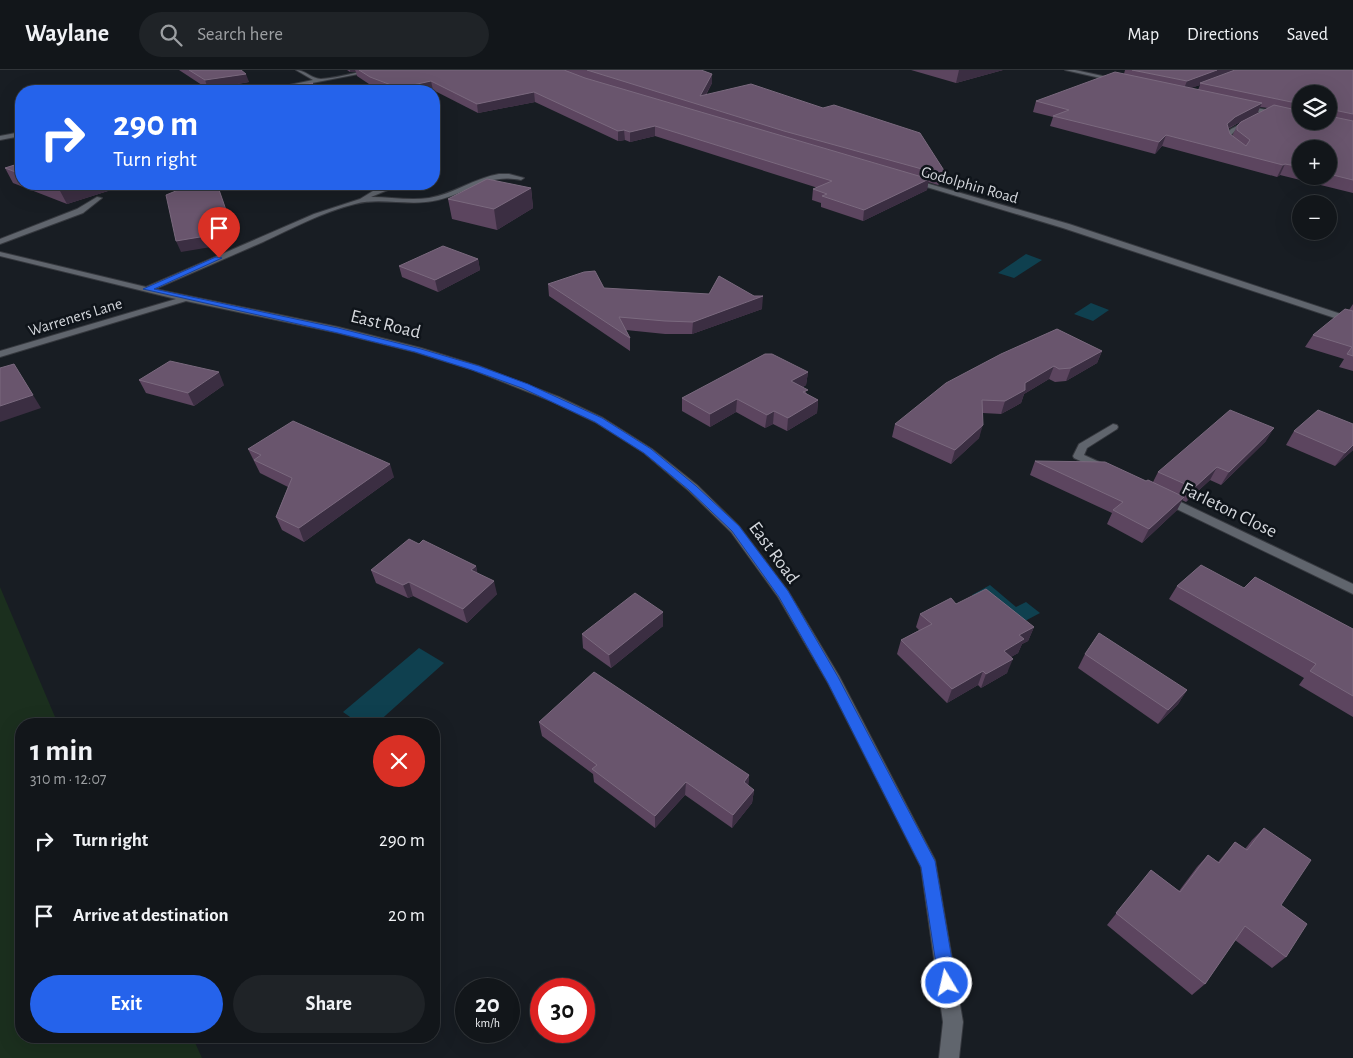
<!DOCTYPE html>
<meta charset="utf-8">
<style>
:root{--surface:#12161a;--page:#1f2327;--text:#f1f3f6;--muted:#9c9fa2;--line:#313539;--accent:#2563eb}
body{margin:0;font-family:"Alegreya Sans",sans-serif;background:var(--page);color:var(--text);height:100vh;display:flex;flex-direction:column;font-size:19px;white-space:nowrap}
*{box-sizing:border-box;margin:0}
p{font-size:16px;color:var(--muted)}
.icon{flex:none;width:28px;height:28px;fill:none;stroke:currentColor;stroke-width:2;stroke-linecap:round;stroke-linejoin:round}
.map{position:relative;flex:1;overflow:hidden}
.panel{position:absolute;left:15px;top:648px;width:425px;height:325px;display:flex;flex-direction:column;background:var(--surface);border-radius:20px;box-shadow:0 5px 20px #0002,0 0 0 1px var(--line)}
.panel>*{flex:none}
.top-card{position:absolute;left:15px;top:15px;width:425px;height:105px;border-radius:20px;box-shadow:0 5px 20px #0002,0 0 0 1px var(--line);background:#2563eb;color:#fff;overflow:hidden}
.controls{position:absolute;left:1292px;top:15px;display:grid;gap:10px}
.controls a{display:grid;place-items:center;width:45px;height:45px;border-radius:50%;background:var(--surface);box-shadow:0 5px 20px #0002,0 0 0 1px var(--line);font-size:25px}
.speed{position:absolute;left:455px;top:908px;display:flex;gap:10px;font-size:25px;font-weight:700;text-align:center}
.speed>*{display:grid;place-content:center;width:65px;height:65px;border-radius:50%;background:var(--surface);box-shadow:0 5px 20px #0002,0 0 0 1px var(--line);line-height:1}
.speed small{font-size:12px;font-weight:400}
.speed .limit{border:8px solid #d22;background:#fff;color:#111}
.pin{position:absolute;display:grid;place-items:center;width:42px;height:42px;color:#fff;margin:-51px -21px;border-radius:50% 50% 50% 0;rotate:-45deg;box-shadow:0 0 5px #0007}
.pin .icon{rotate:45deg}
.me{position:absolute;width:55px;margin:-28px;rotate:351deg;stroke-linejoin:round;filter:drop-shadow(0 0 4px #0008)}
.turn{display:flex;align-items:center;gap:18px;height:105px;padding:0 15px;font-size:22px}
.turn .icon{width:65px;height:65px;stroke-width:2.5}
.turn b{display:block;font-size:35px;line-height:42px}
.round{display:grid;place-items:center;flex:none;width:52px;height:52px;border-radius:26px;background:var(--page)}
.summary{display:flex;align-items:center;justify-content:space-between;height:85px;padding:0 15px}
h1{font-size:30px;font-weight:700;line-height:38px}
.primary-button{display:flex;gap:10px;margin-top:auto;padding:10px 15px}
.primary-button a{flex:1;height:58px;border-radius:30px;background:var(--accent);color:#fff;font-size:20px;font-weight:700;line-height:58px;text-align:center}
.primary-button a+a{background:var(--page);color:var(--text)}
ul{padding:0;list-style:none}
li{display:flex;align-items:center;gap:15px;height:75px;padding:0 15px}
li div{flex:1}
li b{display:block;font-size:19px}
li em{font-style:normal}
header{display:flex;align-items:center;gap:30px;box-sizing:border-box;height:70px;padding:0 25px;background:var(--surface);border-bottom:1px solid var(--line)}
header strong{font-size:24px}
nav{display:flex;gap:28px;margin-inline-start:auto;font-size:18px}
.search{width:350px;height:45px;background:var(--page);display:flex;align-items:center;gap:12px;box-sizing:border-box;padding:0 18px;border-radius:28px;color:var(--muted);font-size:19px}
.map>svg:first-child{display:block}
</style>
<header>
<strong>Waylane</strong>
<div class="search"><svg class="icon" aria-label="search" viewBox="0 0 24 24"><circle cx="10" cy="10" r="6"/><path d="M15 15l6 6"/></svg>Search here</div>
<nav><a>Map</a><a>Directions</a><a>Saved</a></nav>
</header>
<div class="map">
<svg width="1353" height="988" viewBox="0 0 1353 988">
<rect width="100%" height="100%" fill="#181d23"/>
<polygon fill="#1b2f1e" points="0,517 58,654 21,654 21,966 192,966 202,988 0,988"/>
<g fill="#0f404f">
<polygon points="1026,184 1042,190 1014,208 998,203"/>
<polygon points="1091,233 1109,240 1093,251 1074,244"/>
<polygon points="990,515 1016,537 1026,532 1040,543 1012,558 972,525"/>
<polygon points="419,578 444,593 376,654 360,654 343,642"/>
</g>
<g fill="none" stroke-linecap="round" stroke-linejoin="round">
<g stroke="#36393f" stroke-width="2">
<g id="minor">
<path d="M296 0C305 0 312 9 321 9 341 8 359 0 379 0L271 21H261L313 10Z"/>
<polygon points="1065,0 1075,0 1121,10 1118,12"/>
<polygon points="1243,35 1301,47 1301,51 1241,38"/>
<polygon points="1249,50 1254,51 1235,61 1230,66 1231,72 1236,77 1231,78 1225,73 1224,66 1231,59"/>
<polygon points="21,62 21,66 0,70 0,66"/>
<path d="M499 104H509L524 108 521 110C486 103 469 123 438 130 410 137 382 127 355 134 323 142 293 158 263 172 227 188 191 203 155 219L338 257 421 278 479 296 559 327 603 348 652 379 697 415 739 456 788 521 839 606 935 790 963 952 959 988H939L943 952 921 797 828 613 778 527 731 462 689 421 644 383 595 352 551 331 473 300 415 282 338 263 186 231 0 287V281L176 229 0 186V182L146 217 314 144 360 129 373 121 393 114H402L371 127C390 127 410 131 429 128 454 124 474 108 499 104Z"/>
<polygon points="912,109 1069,154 1353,248 1353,254 1063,158 910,112 910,110"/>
<polygon points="97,127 102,128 83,143 0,174 0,169 77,139"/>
<polygon points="1113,354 1117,355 1118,357 1117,359 1087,378 1084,385 1108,396 1110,398 1108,400 1100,400 1074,388 1073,386 1079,374"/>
<polygon points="1164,424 1353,514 1353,524 1160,431 1158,428 1160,425"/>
</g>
</g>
<use href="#minor" fill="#60656d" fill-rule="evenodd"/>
</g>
<g fill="#5c455f" fill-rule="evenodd">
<polygon points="179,0 241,0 249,12 208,19"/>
<polygon points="347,0 701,0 712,13 706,25 945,102 943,112 938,115 928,112 927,120 863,151 821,137 821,133 812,130 813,119 818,118 655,66 630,72 625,70 618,71 535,32 478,43 433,20 427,21 386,21 372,16 357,6 356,2 350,2"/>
<polygon points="911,0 1003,0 956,13"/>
<path d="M1125 0H1353V123L1280 105 1277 107 1162 76 1155 84 1050 56 1053 47 1033 42 1036 31 1124 4ZM1200 15 1198 20 1190 18ZM1301 24H1329V51H1301ZM1260 37 1268 38 1257 44ZM1240 52 1237 56 1232 66 1230 64 1228 59ZM1301 79H1329V106H1301Z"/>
<polygon points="21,93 21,114 130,114 67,134 13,113 5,98"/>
<polygon points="531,118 533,138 497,160 452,149 448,129"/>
<polygon points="478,189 480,200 438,222 402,207 399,196"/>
<polygon points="548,214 604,218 762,239 692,264 665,264 626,260 630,268 630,281 549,226"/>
<polygon points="1353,234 1353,301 1339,297 1344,289 1305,277 1313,265 1349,240"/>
<polygon points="1057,259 1102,281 1097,293 1066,311 1055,312 1049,309 1024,324 1021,333 1001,344 983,343 979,368 951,394 892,367 895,354"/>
<polygon points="808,302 806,315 803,317 807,324 818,330 817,343 787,361 773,354 765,358 736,342 710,357 682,341 682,328"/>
<polygon points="139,310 224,315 194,336 146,323"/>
<polygon points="1353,354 1353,380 1335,396 1286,375 1294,361"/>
<polygon points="1266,371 1221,415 1210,410 1186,432 1182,430 1177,440 1142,473 1107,454 1112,443 1030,405 1035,391 1146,411 1153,412 1158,402"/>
<polygon points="248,379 394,407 304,472 282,460 276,447 288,417 260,403"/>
<polygon points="419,474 476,496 477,503 497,524 467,553 413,526 408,528 376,513 371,500"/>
<polygon points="1177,516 1244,518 1353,559 1353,647 1299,615 1304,608 1169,529"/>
<polygon points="956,534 1034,557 1028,571 1022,574 1018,583 1011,587 1007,603 981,618 978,615 947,633 897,584 901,570 919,560 916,557 920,544"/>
<polygon points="663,542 663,556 611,598 583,578 582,564"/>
<polygon points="1085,584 1187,620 1178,634 1158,654 1078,598"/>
<polygon points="539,652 749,705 748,716 754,720 752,733 732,758 685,725 655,758 594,712 593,704 542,666"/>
<polygon points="1264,758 1281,835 1286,887 1272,898 1235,870 1205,914 1192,925 1107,855 1151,800 1179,821 1197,797 1208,785 1218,792 1235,772 1245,779 1252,770"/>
</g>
<g fill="#3b2e42">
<polygon points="350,0 355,0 356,2 350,2"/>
<polygon points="959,0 1003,0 956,13"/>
<polygon points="1217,0 1239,0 1200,13 1200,15 1183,21 1187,11"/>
<polygon points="246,4 249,12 208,19 205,10"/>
<polygon points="712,4 712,13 700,35 700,26"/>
<polygon points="431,11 433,20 427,21 400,21 399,18"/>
<polygon points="313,13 315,21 304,21"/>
<polygon points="534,22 535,32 478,43 477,34"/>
<polygon points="1262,33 1257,44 1230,57 1223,65 1227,54 1235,47"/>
<polygon points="655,56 655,66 630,72 630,62"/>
<polygon points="624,60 625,70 618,71 618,61"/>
<polygon points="1166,65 1162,76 1155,84 1159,72"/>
<polygon points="1285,94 1280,105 1277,107 1283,95"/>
<polygon points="945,102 943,112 938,115 940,104"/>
<polygon points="929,109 927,120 863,151 864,140"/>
<polygon points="75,114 130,114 67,134 59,119"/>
<polygon points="217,114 230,151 227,151 229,158 212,161 217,176 181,182 176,171 208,150"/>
<polygon points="531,118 533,138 497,160 494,139"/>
<polygon points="478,189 480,200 438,222 435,210"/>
<polygon points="763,226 762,239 692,264 693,252"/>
<polygon points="1102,281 1097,293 1066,311 1071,298"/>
<polygon points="1054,296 1049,309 1024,324 1021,333 1001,344 1005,331 1025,313"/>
<polygon points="219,302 224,315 194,336 188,323"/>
<polygon points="808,302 806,315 790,324 791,311"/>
<polygon points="22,307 41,338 0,352 0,336"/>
<polygon points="737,329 736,342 710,357 710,344"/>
<polygon points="818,330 817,343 787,361 788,348"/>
<polygon points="774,341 773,354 765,358 767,345"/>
<polygon points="983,355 979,368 951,394 955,380"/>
<polygon points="1274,358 1266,371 1221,415 1229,402"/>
<polygon points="1353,375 1353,380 1335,396 1345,383"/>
<polygon points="390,394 394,407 304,472 299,458"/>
<polygon points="1217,397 1210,410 1186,432 1194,418"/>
<polygon points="1184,427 1177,440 1142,473 1149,459"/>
<polygon points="476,496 479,510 471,500"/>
<polygon points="494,511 497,524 467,553 463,539"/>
<polygon points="409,512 413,526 408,528 403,515"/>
<polygon points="663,542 663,556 611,598 609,585"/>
<polygon points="1034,557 1028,571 1022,574 1018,583 998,595 1004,581 1019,565"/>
<polygon points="1013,589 1007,603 981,618 986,604"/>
<polygon points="983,601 978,615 947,633 952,619"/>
<polygon points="1187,620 1178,634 1158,654 1168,640"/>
<polygon points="749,705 748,718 744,712"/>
<polygon points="686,712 685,725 655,758 655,746"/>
<polygon points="754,720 752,733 732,758 733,745"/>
</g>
<g fill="#69556d" stroke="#7a697e">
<polygon points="189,0 241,0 246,4 205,10"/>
<polygon points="359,0 564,0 585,8 929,109 864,140 822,126 827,124 813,119 832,111 655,56 630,62 624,60 618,61 534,22 477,34 431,11 399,18 370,7"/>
<polygon points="587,0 701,0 712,4 700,26 751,14 823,38 834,35 920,63 945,102 940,104 784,61"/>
<polygon points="1132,0 1217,0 1187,11"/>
<polygon points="1235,0 1353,0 1353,44 1329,39 1329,24 1301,24 1301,34 1200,13"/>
<polygon points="1115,2 1262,33 1235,47 1227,54 1230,64 1246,76 1250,70 1237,60 1237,56 1241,52 1274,35 1301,41 1301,51 1329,51 1329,46 1353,51 1353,110 1329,104 1329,79 1301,79 1301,97 1285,94 1283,95 1166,65 1159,72 1053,46 1069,40 1036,31"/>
<polygon points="313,13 304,21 267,21"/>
<polygon points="21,93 21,104 5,98"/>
<polygon points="487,109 531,118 494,139 448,129"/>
<polygon points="46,114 75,114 59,119"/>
<polygon points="193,114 217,114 226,140 223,141 225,147 208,150 212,165 176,171 166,125"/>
<polygon points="443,176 478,189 435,210 399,196"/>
<polygon points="595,201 604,218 709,224 719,206 754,226 763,226 693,252 665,251 619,247 630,268 548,214 584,202"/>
<polygon points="1345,239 1353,241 1353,286 1347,284 1352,277 1313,265"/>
<polygon points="1057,259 1102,281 1071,298 1059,299 1054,296 1025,313 1025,320 1005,331 982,330 983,355 955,380 895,354 946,313 1001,284"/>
<polygon points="765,284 772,284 808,302 791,311 808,320 803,322 818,330 788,348 774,341 767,345 737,329 710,344 682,328"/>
<polygon points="170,291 219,302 188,323 139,310"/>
<polygon points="14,294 33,325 0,336 0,298"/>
<polygon points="1230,340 1274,358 1229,402 1217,397 1194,418 1158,402"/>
<polygon points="1318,340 1353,354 1353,375 1345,383 1294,361"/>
<polygon points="293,351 390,394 299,458 276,447 292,408 254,390 261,385 248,379"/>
<polygon points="1035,391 1105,392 1146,411 1148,410 1184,427 1149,459 1113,440 1123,432"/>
<polygon points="409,469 419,474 423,470 476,496 471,500 494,511 463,539 409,512 403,515 371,500"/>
<polygon points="1201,495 1244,518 1255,507 1353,559 1353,626 1310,601 1316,594 1177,516"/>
<polygon points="986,519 1034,557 1019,565 1024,569 1004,581 1013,589 986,604 983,601 952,619 901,570 932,554 920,544 951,528 956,534"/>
<polygon points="635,523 663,542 609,585 582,564"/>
<polygon points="1099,563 1187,620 1168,640 1085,584"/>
<polygon points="594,602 749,705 744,712 754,720 733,745 686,712 655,746 592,699 597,695 539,652"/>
<polygon points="1264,758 1311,790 1281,835 1307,854 1286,887 1245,856 1205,914 1116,843 1151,800 1180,822 1208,785 1219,793 1235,772 1247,780"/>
</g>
<polygon fill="#2563eb" stroke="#184099" points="216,187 222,188 154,219 338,258 421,279 479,296 528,314 602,348 651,379 696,416 739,456 788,521 838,607 935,791 956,913 953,919 947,922 941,919 939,913 921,797 828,613 779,527 732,461 689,420 644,383 595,352 522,318 472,300 415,282 338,263 143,219"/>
<g text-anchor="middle" stroke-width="5" stroke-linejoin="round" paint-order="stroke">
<g font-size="16" fill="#d4d7dc" stroke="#0f141a">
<text transform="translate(970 114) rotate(16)" y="6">Godolphin Road</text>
<text transform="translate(75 246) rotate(-17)" y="6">Warreners Lane</text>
</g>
<g font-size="19" fill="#d4d7dc" stroke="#0f141a">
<text transform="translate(386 253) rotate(14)" y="7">East Road</text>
<text transform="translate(1230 439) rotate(26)" y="7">Farleton Close</text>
<text transform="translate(775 482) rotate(54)" y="7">East Road</text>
</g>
</g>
</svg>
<div class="controls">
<a><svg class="icon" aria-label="layers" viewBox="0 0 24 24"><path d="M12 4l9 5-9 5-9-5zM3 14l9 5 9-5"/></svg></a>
<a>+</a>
<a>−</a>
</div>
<div class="speed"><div>20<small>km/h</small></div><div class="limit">30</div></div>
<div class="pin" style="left:219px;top:188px;background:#d93025"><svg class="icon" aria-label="arrive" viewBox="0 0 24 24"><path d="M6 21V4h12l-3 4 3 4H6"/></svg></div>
<svg class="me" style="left:947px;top:913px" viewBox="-20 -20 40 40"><circle r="17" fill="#2563eb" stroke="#fff" stroke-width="3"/><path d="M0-11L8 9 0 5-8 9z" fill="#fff"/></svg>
<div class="top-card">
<div class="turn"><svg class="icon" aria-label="right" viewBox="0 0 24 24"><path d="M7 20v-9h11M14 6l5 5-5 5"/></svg><div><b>290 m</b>Turn right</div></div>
</div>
<section class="panel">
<div class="summary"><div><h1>1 min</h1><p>310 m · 12:07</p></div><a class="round" style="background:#d93025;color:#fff"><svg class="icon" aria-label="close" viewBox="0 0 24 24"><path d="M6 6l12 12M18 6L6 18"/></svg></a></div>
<ul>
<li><svg class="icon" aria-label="right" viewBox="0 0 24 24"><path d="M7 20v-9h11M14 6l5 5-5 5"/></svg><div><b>Turn right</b></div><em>290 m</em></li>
<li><svg class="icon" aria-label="arrive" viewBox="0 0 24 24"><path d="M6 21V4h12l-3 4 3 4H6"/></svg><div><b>Arrive at destination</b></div><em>20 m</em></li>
</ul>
<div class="primary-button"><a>Exit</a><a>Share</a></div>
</section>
</div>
